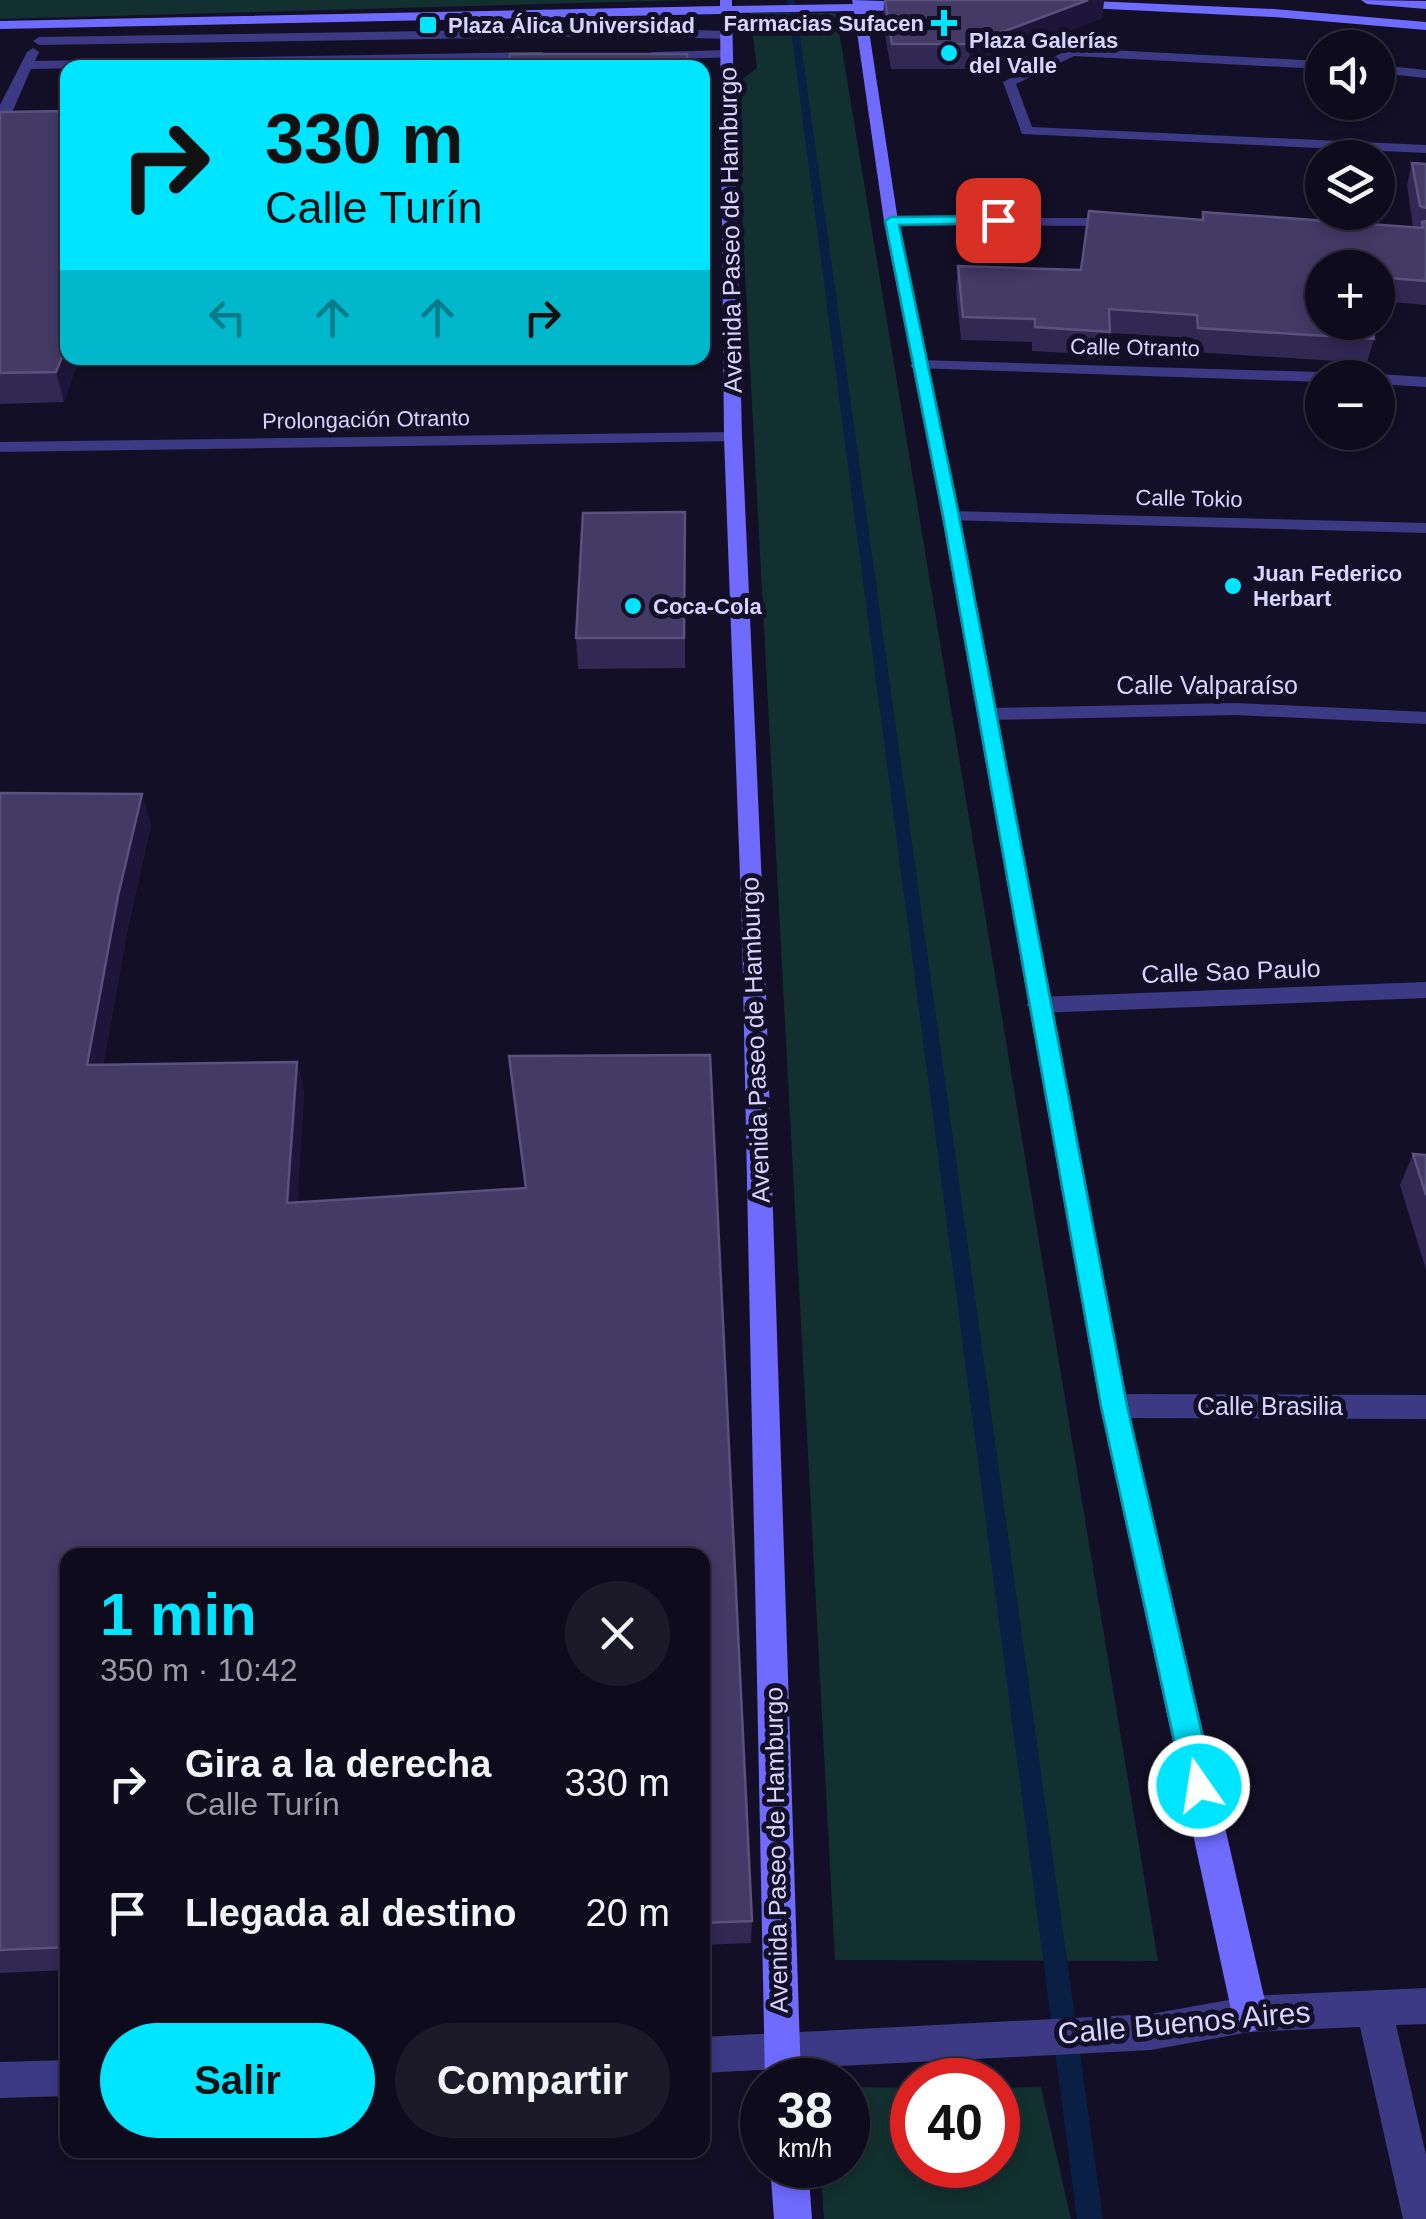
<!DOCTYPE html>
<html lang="es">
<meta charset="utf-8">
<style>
:root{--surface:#0e0b1c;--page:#1c1929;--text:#f1f3f6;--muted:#9b9ba3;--line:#2e2b3b;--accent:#00e5ff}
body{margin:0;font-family:Arial,sans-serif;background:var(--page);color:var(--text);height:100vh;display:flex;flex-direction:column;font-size:38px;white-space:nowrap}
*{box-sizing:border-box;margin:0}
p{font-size:32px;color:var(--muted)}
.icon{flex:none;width:55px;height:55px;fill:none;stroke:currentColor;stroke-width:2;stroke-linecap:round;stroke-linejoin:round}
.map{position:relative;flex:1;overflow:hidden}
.sheet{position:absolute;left:60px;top:1548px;width:650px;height:610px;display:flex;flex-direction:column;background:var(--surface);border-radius:20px;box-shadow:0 5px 15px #0003,0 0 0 2px var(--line)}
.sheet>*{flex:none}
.banner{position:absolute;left:60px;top:60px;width:650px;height:305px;border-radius:20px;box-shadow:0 5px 15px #0003,0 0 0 2px var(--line);background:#00e5ff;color:#111;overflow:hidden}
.fabs{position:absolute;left:1305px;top:30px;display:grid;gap:20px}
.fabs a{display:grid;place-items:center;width:90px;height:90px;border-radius:50%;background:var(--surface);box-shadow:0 5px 15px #0003,0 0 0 2px var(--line);font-size:50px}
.speed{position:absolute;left:740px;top:2058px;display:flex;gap:20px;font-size:50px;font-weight:700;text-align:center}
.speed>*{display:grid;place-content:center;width:130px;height:130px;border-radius:50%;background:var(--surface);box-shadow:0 5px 15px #0003,0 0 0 2px var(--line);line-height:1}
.speed small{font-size:25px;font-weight:400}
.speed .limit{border:15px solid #d22;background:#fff;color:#111}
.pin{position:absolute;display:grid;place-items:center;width:85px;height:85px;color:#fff;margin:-42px;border-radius:20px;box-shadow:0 5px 15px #0006}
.me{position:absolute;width:110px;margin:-55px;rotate:347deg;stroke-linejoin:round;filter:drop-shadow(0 0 8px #0008)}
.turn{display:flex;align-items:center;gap:35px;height:210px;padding:0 40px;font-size:45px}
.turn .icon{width:130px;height:130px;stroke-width:2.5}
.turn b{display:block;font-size:70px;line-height:85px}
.lanes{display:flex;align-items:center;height:95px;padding:0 40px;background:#0003;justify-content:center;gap:50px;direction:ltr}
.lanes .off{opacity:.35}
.round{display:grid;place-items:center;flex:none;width:105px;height:105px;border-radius:52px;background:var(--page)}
.head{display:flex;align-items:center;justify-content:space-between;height:170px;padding:0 40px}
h1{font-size:60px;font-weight:700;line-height:75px;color:var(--accent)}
.primary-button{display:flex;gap:20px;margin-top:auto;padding:20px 40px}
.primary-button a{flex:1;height:115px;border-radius:60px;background:var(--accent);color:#111;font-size:40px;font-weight:700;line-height:115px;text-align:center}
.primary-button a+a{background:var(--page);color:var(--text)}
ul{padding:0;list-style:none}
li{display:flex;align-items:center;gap:30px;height:130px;padding:0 40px}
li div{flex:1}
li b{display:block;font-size:38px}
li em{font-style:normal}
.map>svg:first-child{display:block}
</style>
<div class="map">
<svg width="1426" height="2219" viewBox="0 0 1426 2219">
<rect width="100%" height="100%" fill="#130f26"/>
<g fill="#12302f">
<polygon points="0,0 689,0 0,19"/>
<polygon points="750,13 836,13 1158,1961 835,1960 735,85 757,68"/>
<polygon points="848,2087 912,2088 912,2165 998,2165 998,2088 1041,2087 1071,2219 824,2219 820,2165 848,2165"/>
</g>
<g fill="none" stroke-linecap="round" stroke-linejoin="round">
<polygon fill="#0a1f44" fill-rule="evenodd" points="787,0 795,0 1103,2219 1077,2219"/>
<g fill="#3d3a85" fill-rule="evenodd">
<polygon points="620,28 727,31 733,35 727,39 620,36 39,45 33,41 39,37"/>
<polygon points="33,48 39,52 35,61 542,52 548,56 542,60 31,69 10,117 68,120 68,128 0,124 0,105 27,52"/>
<polygon points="728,50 732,51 732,57 652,60 646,56 652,52"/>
</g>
<g fill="#3d3a85" fill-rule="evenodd">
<polygon points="1072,48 1322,61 1322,69 1074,56 1016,84 1032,127 1426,145 1426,153 1022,134 1003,82"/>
<polygon points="1378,65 1426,70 1426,78 1378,73"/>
<polygon points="886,218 1121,218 1128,222 1121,226 891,225 884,221"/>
<polygon points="918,360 1351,373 1359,378 1322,378 1322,382 912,368 910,365"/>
<polygon points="1378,374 1426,377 1426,387 1378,384 1378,378 1371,378"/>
<polygon points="733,432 739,433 739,441 0,452 0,442"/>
<polygon points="951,511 1426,523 1426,533 945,520 945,512"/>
<polygon points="1236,703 1426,712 1426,724 1236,715 987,720 977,714 987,708"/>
<polygon points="1426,982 1426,998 1038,1013 1026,1005 1038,997"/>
<polygon points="1114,1394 1426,1395 1426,1419 1114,1418 1104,1415 1100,1406 1104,1397"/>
<polygon points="1426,1988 1426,2024 1396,2025 1426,2155 1426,2219 1403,2219 1360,2027 1250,2032 1151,2050 702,2073 702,2037 1151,2014 1250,1996"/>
<polygon points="68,2060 68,2096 0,2098 0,2062"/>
</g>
<g fill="#6f6bff" fill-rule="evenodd">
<polygon points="720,0 732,0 732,6 853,4 852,0 915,2 921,6 915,10 866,11 898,221 960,516 1128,1406 1268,2014 1263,2027 1250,2032 1237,2027 1232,2014 1100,1406 942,516 884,221 854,11 732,13 742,437 764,932 801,2080 765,2080 742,932 724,437 720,14 0,29 0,21 720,6"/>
<polygon points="1070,0 1274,9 1426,22 1426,30 1274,17 1066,7"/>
<polygon points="1361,0 1426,1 1426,9 1367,4"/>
<polygon points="770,2165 808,2165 812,2219 774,2219"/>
</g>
</g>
<g fill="#312854">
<polygon points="884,0 1104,0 1102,18 968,69 891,69 883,24"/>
<polygon points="0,112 64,402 0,404"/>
<polygon points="1412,163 1426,164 1426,305 1378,301 1378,268 1322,268 1374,339 1367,363 1193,352 1193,338 1110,333 1106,355 1032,351 1032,342 961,340 956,289 958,266 1081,270 1202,220 1203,212 1413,227 1407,185"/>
<polygon points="685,512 685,668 578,669 576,638"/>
<polygon points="0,793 142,794 151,825 128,927 103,1065 297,1062 304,1093 297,1202 526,1188 509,1056 710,1055 752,1921 751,1943 702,1945 702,1555 68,1555 68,1970 0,1973"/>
<polygon points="1413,1154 1426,1155 1426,1270 1400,1185"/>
</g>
<g fill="#1d163a">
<polygon points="1088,0 1104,0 1102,18 968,69 970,44"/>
<polygon points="68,342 68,358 80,358 64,402 56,372"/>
<polygon points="142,794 151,825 128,927 98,1096 87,1065 118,896"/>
<polygon points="297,1062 304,1093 295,1234 287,1203"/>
</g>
<g fill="#433a66" stroke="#5a527e" stroke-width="2.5">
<polygon points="885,0 1088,0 970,44 892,44"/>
<polygon points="510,54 687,54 687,68 508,68"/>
<polygon points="68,111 68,342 56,372 0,373 0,112"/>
<polygon points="1412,163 1426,164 1426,208 1420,206"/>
<polygon points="1089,211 1203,220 1203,212 1423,228 1422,222 1426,221 1426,281 1378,277 1378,268 1322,268 1322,322 1371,322 1374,339 1198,328 1197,315 1109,309 1110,332 1035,327 1035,319 963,317 958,266 1081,270"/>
<polygon points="685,512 684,638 576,638 583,513"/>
<polygon points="0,793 142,794 118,896 87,1065 297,1062 287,1203 526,1188 509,1056 710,1055 752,1921 702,1923 702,1555 68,1555 68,1947 0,1950"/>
<polygon points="1413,1154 1426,1155 1426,1195"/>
</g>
<polygon fill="#00e5ff" stroke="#0095a6" stroke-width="2.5" points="998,216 1005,220 1003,223 899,225 959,516 1127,1406 1214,1786 1210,1796 1199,1801 1188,1796 1184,1786 1101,1406 943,516 885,221 891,217"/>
<g fill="#00e5ff" stroke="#130f26" stroke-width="4">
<path d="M939 8h10v10h10v10h-10v10h-10v-10h-10v-10h10z"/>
<rect x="418" y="15" width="20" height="20" rx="5"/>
<circle cx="949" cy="53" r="10"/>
<circle cx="1233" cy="586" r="10"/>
<circle cx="633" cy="606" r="10"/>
</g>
<g text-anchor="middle" stroke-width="10" stroke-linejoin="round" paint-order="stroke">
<g font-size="22" font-weight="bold" fill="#d9d4ff" stroke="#130f26" text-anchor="start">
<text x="924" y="31" text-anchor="end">Farmacias Sufacen</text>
<text x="448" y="33">Plaza Álica Universidad</text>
<text x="969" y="48">Plaza Galerías<tspan x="969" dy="25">del Valle</tspan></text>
<text x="1253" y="581">Juan Federico<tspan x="1253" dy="25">Herbart</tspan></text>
<text x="653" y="614">Coca-Cola</text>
</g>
<g font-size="22" fill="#d9d4ff" stroke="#130f26">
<text transform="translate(1135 347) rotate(1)" y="8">Calle Otranto</text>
<text transform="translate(366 419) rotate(-1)" y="8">Prolongación Otranto</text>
<text transform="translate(1189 498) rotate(1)" y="8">Calle Tokio</text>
</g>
<g font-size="25" fill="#d9d4ff" stroke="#130f26">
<text transform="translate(730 230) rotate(-91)" y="9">Avenida Paseo de Hamburgo</text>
<text x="1207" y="694">Calle Valparaíso</text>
<text transform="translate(1231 971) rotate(-2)" y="9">Calle Sao Paulo</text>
<text transform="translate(755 1040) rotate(-92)" y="9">Avenida Paseo de Hamburgo</text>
<text x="1270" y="1415">Calle Brasilia</text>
<text transform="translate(776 1850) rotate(-91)" y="9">Avenida Paseo de Hamburgo</text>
</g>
<g font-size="30" fill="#d9d4ff" stroke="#130f26">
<text transform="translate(1184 2023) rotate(-5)" y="10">Calle Buenos Aires</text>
</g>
</g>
</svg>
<div class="fabs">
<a><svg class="icon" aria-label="sound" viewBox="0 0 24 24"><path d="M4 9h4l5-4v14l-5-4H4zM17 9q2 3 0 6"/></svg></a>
<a><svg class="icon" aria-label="layers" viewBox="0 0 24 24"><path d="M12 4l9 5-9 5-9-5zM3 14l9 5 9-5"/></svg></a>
<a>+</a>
<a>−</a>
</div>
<div class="speed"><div>38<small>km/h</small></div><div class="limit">40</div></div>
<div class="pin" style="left:998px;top:220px;background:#d93025"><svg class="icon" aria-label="arrive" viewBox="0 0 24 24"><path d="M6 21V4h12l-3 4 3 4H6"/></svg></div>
<svg class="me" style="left:1199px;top:1786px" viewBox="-20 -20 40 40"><circle r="17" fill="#00e5ff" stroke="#fff" stroke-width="3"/><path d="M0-11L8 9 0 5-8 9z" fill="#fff"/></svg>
<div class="banner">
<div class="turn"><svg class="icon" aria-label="right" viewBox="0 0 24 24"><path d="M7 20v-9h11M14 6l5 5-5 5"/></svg><div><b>330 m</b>Calle Turín</div></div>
<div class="lanes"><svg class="icon off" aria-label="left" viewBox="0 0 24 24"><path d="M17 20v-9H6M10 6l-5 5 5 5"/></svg><svg class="icon off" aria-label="ahead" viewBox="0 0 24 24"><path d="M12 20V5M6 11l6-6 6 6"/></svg><svg class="icon off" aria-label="ahead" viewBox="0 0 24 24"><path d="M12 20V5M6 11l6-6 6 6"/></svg><svg class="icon" aria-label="right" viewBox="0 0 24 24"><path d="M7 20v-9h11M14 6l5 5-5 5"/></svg></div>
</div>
<section class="sheet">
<div class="head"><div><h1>1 min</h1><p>350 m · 10:42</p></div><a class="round"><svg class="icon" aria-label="close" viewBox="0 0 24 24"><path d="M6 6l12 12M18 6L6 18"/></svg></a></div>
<ul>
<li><svg class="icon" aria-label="right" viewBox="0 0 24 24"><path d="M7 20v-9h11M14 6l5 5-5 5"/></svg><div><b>Gira a la derecha</b><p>Calle Turín</p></div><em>330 m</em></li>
<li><svg class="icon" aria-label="arrive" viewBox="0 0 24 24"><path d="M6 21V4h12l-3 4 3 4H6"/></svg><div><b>Llegada al destino</b></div><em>20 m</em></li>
</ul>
<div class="primary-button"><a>Salir</a><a>Compartir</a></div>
</section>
</div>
